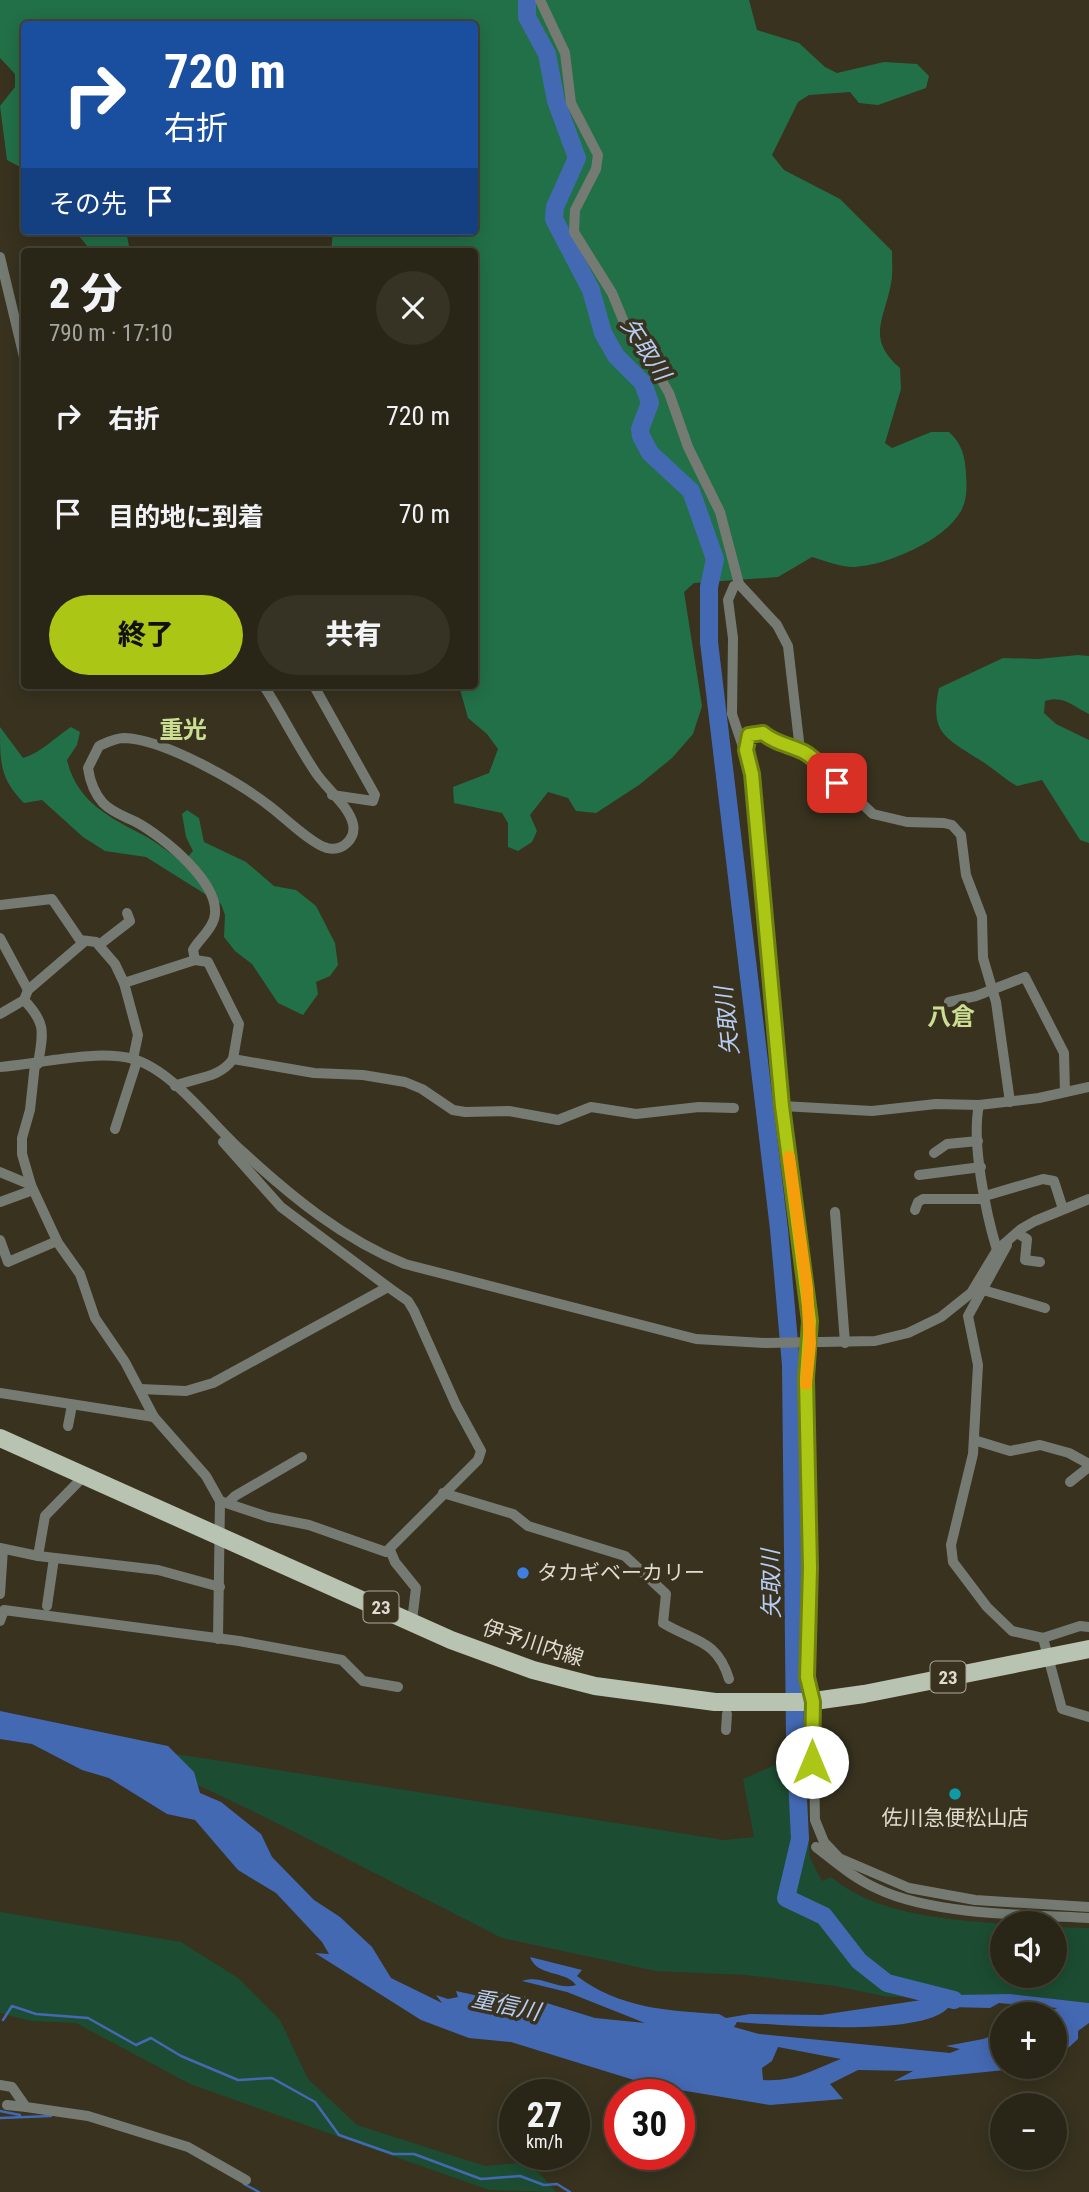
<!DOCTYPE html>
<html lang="ja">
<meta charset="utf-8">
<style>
:root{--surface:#2a2617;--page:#363224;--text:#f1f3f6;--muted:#a5a5a1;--line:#464336;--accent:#abc615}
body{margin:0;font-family:"Roboto Condensed","Noto Sans JP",sans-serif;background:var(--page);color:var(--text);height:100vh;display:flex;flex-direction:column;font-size:26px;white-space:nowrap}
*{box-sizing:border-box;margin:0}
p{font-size:23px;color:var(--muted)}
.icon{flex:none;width:38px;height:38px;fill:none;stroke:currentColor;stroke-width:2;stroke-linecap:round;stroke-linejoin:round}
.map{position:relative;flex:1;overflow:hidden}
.sheet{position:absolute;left:21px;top:248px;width:457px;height:441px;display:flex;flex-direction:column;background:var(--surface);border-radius:7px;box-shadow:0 4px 18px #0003,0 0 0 2px var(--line)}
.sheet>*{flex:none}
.top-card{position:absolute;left:21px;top:21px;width:457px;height:214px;border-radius:7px;box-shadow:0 4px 18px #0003,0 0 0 2px var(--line);background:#1a4fa0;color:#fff;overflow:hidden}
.fabs{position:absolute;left:990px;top:1911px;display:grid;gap:14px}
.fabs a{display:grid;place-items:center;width:77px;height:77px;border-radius:50%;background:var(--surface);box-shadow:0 4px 18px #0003,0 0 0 2px var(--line);font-size:35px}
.speed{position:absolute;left:499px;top:2079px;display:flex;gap:14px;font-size:35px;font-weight:700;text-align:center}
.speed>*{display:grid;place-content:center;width:91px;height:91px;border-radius:50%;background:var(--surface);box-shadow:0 4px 18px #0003,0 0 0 2px var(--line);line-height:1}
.speed small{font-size:18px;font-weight:400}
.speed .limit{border:10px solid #d22;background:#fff;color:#111}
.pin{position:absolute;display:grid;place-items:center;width:60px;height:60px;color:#fff;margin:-30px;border-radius:14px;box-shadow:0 4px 10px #0006}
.me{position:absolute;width:77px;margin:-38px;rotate:0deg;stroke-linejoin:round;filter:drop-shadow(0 0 5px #0008)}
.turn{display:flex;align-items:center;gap:24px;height:147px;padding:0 28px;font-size:32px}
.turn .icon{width:91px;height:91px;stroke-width:2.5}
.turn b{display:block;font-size:49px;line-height:60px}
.then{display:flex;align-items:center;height:66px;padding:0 28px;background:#0003;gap:14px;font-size:26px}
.round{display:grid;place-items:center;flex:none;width:74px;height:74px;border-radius:37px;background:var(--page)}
.headline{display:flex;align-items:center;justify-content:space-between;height:119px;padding:0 28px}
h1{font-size:42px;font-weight:800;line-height:52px}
.action{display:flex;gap:14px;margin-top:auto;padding:14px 28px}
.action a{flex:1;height:80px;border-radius:42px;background:var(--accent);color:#111;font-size:28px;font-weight:800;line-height:80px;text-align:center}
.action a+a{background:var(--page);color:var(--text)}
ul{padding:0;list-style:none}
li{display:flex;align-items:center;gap:21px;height:98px;padding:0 28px}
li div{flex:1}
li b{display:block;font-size:26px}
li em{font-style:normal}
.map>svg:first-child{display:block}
</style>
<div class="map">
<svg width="1089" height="2192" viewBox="0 0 1089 2192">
<rect width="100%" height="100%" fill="#38321f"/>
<g fill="#1c4d32">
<path d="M112 1744 724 1840 754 1837 743 1779 802 1753 810 1858 822 1881 831 1877C877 1915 945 1919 1003 1924V1976H1055V1927L1089 1928V2003L1010 1994 888 1997 835 1986 746 1975 656 1971 502 1938 263 1816Z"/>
<polygon points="0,1912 181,1942 238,1978 280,2020 308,2079 357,2125 485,2166 518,2163 539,2173 556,2192 489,2190 190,2084 76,2023 31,2021 0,2013"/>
</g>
<g fill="#227048">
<path d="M0 0H749L757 30 799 43 825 67 837 73 884 62 917 64 929 76 926 88 878 105 859 103 850 92 809 95 798 102 772 155 784 170 840 199 892 251C892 261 893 273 891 284 884 320 866 339 900 368L901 389 885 443 892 448 931 432H949C962 444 965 456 966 474 967 487 967 500 961 511 944 541 887 565 854 567 841 567 825 561 812 557L778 577 694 583 684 592 702 706 693 734 672 758 639 785 596 813 576 811 568 798 548 792 530 815 537 831 532 842 518 851 508 847V823L502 813 454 803 453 787 489 773 498 749 487 734 468 718 459 686H474V252H331L333 231H474V24H24V169L7 160 0 106 15 87V74L0 58Z"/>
<polygon points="75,231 126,231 129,246 124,252 92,252"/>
<path d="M1078 655 1089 656V714C1073 707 1065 695 1045 701L1044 713 1056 724 1089 740V843L1080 840 1042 780 1017 786C1003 778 993 768 980 760 946 738 929 733 939 688L1003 658 1038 659Z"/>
<path d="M0 727 23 758C42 752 54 738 71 727L80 732 77 745 67 760C77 803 111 818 147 837 159 844 171 854 183 862L193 851 186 837 182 814 187 810 199 818 204 842 246 862 274 886 296 890 316 906 335 943 338 965 330 976 316 982 318 994 303 1015 278 1003 252 964 235 951 224 937 225 915 221 904 146 857 105 851 83 837 42 800 24 803C0 779 0 763 0 727Z"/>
</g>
<path fill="#4469b3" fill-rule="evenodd" d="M0 1711 168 1746 194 1772 200 1793 221 1802 261 1834 272 1857 314 1900 340 1917 372 1947 391 1978 442 2003 436 1995 448 1999 458 1997 456 1991 483 1997 491 1992 524 1996 595 2018 645 2023 567 1992 522 1981C541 1974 558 1991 576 1985 565 1970 537 1977 530 1957L582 1970 577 1976C619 2008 668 2011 719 2014L726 2018 750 2014 821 2015 955 1995 1010 1994 1089 2003V2023L1078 2031V2039L1055 2060V2014H1044L1057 2008 999 2003 990 2008 949 2007C923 2038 778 2025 737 2022L734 2027 759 2034 950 2053 960 2049 946 2046 983 2039 1003 2032V2067H1037L894 2081 913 2071 858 2070 830 2084 843 2099 770 2105 650 2085 511 2042 469 2038 421 2020 315 1953 329 1954 322 1942 276 1893 238 1870 195 1820 167 1814 109 1778 82 1770 32 1744 0 1739ZM778 2047 841 2059C814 2069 796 2082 763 2080L762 2068 772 2061Z"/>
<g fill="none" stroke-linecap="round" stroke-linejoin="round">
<g stroke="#4469b3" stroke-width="2.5">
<polyline points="3,2020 12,2006 36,2014 88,2018 136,2045 151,2038 181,2056 238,2080 272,2078 315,2102 339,2135 393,2154 414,2154 481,2179 520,2176 544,2185 557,2184 570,2192"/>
<polyline points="0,2111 20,2115"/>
<polyline points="0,2118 51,2116"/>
<polyline points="244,2184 259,2192"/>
</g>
<polyline stroke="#4469b3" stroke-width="18" points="527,0 527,17 547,54 556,101 577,158 555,207 554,219 591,290 603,333 616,356 643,383 650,403 640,429 641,436 650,453 691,491 715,559 709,587 709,642 779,1229 791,1365 795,1736 800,1839 786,1898 824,1916 859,1961 887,1983 954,2000"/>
<g stroke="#757b72" stroke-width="10">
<polyline points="540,0 565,53 571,103 598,155 596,169 575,210 574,232 612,293 626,327 640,343 669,393 688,447 720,512 739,584"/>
<polyline points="0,257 24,357"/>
<polyline points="314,686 375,795 373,801 332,795"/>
<polyline points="746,750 749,735 758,732 782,745 800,750"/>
<polyline points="0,905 52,899 80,940 96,942 115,964 124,983 138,1035 133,1059"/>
<polyline points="0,938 28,990"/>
<polyline points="99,945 130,921 127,913"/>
<polyline points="195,960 208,962 239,1024 233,1059 314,1073 363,1075 405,1082 422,1089 453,1110 465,1112 509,1111 558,1120 591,1107 636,1114 699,1107 734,1108"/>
<path d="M124 983 195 960 193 950C199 939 210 932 214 919 224 885 162 836 136 822 124 816 113 813 103 803 94 793 90 782 88 768L99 746C108 742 115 738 124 738 164 739 241 783 272 808 285 818 313 845 327 848 342 852 356 839 353 824 349 806 326 788 316 773 297 745 282 714 264 686"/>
<path d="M24 1000C47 1024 43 1033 38 1064"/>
<polyline points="949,1002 976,996 1025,977 1064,1053 1065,1092"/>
<polyline points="0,1014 24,1000 28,990 84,942"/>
<polyline points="35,1064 30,1110 22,1138 22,1154 31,1185 58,1243 80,1274 95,1318 125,1362 154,1417 206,1476 220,1501 218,1639"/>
<path d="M0 1067C38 1064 97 1049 133 1059 173 1070 212 1125 243 1152 292 1197 343 1239 405 1264L696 1339 765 1343 875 1341 908 1333 941 1317 971 1293 997 1250 1021 1229 1035 1221 1089 1199"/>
<path d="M175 1086C196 1077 219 1079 233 1059"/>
<polyline points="1010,1102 996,1002 983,958 982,917 966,875 961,835 952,825 944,823 907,822 873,814 812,757 800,750 788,646 777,625 739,584 734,586 728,600 733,638 732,714 752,774 782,1106 809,1321 806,1378 810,1568 807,1677 813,1702 815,1820 824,1842 839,1858 909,1888 975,1900 1089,1907"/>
<path d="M979 1105C971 1142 986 1214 997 1250"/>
<polyline points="782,1106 872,1111 936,1104 979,1105 1039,1098 1089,1087"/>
<polyline points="115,1129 137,1061"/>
<polyline points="223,1142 281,1207 388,1287"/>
<polyline points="934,1153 947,1144 978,1141"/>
<polyline points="0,1172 31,1185"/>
<polyline points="919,1175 981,1167"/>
<polyline points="985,1196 1043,1179 1054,1181 1063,1209"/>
<polyline points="0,1202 33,1190"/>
<polyline points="915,1210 918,1202 923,1199 985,1199"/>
<polyline points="835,1212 845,1343"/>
<polyline points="1017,1233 1027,1239 1025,1260 1040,1262"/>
<polyline points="0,1240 8,1262 57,1241"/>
<polyline points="1007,1245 968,1316 978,1365 973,1454 951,1545 953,1562 987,1607 1012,1631 1043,1638 1062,1709 1089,1717"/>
<polyline points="983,1290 1045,1308"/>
<polyline points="140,1389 186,1391 213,1383 388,1287 408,1301 414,1311 456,1405 481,1451 478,1460 386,1552 309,1525 268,1517 220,1501"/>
<polyline points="0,1393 154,1417"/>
<polyline points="68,1426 72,1405"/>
<polyline points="974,1440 1010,1451 1040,1445 1069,1453 1089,1464"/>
<polyline points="1070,1482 1089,1467"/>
<path d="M443 1493 513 1514 528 1526 625 1556 666 1594 663 1623C694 1642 717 1639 729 1679"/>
<polyline points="228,1503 235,1496 302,1457"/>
<polyline points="0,1548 38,1556 158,1570 220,1587"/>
<polyline points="390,1550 395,1562 416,1588 412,1621"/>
<polyline points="38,1556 45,1516 84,1476"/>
<polyline points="0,1594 3,1549"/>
<polyline points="47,1606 54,1558"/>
<polyline points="0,1621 4,1610 239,1641 342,1660 363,1681 398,1687"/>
<polyline points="1043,1638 1080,1626 1089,1627"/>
<polyline points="726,1730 727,1714"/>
<path d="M816 1847C835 1862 855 1879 878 1889 933 1915 1028 1915 1089 1918"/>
<polyline points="0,2085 12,2087 26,2107 88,2116 188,2147 246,2180"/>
<polyline points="7,2105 26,2107"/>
</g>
<polyline stroke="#b8c3b1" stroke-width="18" points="0,1438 451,1640 533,1670 595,1686 715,1702 807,1702 864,1694 1089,1649"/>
</g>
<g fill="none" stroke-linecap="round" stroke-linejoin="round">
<g stroke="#6f810e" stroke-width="18">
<path id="route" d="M812 1762 813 1702 807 1677 810 1568 806 1378 810 1321 782 1106 752 774 746 750 749 735 763 733C776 744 790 745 804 752 817 759 826 772 837 783"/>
</g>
<use href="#route" stroke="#abc615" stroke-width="12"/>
<polyline stroke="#f59e0b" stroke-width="12" points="789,1157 807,1288 810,1343 806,1384"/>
</g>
<circle fill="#3f7fe0" stroke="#38321f" stroke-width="2.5" cx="523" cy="1573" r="7"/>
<circle fill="#0f9aa8" stroke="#38321f" stroke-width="2.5" cx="955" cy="1794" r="7"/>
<g text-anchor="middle" stroke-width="7" stroke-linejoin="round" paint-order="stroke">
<g fill="#38321f" stroke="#ada89a" stroke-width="2">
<rect x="363.5" y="1591.5" width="35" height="31" rx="5"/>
<rect x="930.5" y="1661.5" width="35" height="31" rx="5"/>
</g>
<g font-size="19" font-weight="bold" fill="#dfdbcf">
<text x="381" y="1614">23</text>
<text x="948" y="1684">23</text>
</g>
<g font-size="21" fill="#dfdbcf" stroke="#38321f" text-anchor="start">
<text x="537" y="1580">タカギベーカリー</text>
<text x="955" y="1825" text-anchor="middle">佐川急便松山店</text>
</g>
<g font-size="21" fill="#dfdbcf" stroke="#38321f">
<text transform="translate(533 1643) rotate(18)" y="7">伊予川内線</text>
</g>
<g font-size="23" font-style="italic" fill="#b7cdf5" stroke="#38321f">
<text transform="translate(646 349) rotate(57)" y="8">矢取川</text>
<text transform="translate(727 1021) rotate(-96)" y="8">矢取川</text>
<text transform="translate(771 1584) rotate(-91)" y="8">矢取川</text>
<text transform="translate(506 2005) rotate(12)" y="8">重信川</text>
</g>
<g font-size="24" font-weight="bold" fill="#ccde92" stroke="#38321f">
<text x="183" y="738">重光</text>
<text x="951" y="1025">八倉</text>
</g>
</g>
</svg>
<div class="fabs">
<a><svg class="icon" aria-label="sound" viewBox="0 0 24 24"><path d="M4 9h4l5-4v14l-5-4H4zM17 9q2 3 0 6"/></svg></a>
<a>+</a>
<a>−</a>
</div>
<div class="speed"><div>27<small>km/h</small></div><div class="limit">30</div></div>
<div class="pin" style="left:837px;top:783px;background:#d93025"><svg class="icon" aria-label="arrive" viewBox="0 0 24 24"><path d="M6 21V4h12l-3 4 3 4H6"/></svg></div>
<svg class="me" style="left:812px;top:1762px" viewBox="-20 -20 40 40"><circle r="19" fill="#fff"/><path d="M0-13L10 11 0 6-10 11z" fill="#abc615"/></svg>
<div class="top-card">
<div class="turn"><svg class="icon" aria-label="right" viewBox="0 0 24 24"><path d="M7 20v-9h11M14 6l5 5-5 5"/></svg><div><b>720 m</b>右折</div></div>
<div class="then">その先<svg class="icon" aria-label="arrive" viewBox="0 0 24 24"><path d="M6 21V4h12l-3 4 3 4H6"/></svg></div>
</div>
<section class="sheet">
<div class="headline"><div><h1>2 分</h1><p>790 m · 17:10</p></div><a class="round"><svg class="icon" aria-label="close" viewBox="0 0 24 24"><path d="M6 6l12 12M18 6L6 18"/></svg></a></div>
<ul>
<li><svg class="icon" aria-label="right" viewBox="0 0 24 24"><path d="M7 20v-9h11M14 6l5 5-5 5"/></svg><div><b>右折</b></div><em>720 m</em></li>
<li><svg class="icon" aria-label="arrive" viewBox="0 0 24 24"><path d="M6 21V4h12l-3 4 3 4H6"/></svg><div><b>目的地に到着</b></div><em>70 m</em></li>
</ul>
<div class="action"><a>終了</a><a>共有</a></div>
</section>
</div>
